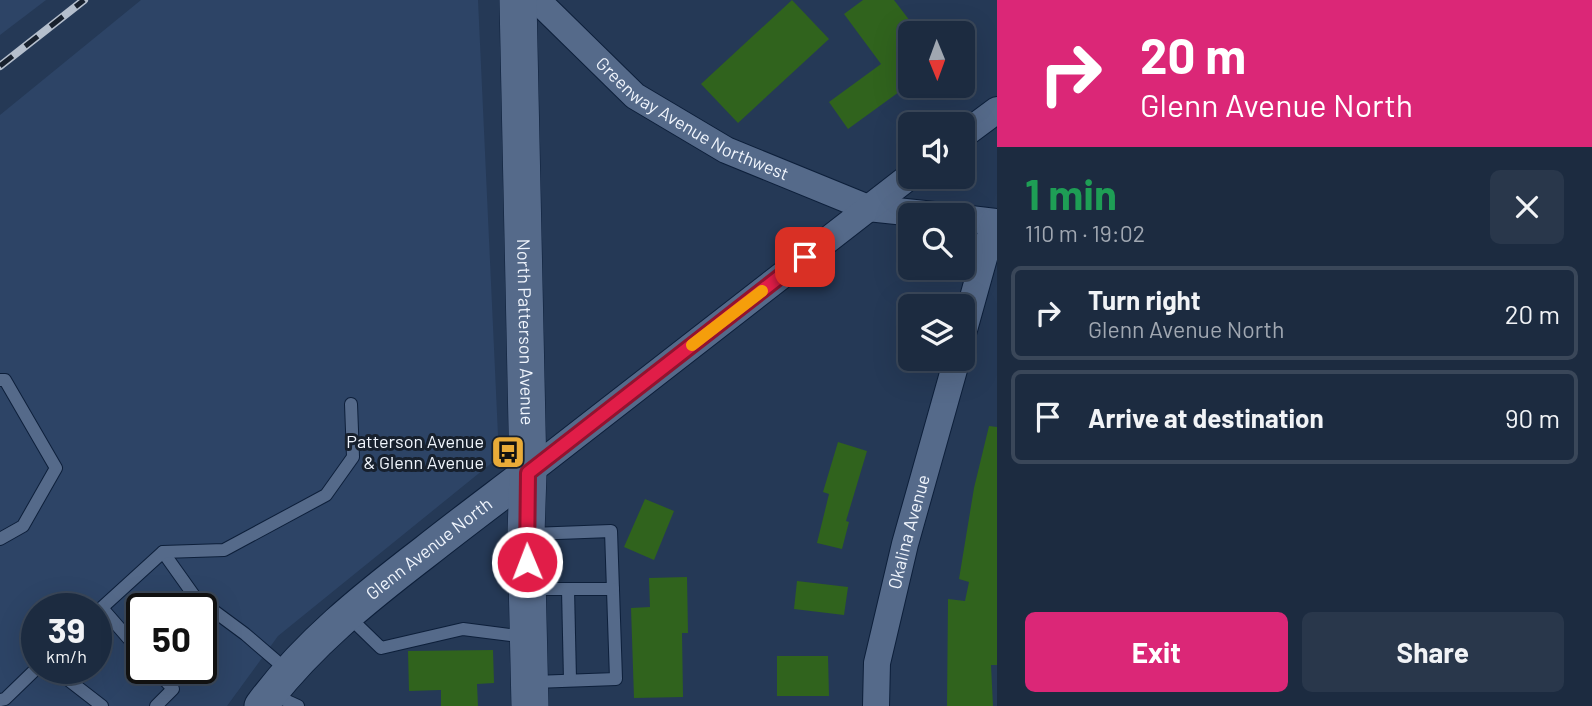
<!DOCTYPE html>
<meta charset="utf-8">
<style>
:root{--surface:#1c2b40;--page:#29374b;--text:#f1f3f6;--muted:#a0a7b1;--line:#3a4759;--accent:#db2777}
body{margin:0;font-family:Barlow,sans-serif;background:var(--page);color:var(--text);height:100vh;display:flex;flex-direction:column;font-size:26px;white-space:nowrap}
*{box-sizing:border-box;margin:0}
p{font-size:23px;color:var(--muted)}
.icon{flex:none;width:38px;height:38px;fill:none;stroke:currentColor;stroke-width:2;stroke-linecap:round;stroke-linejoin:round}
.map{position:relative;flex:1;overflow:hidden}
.drawer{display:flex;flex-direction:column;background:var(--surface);width:595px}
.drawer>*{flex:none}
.hud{background:#db2777;color:#fff;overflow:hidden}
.needle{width:46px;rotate:179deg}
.tools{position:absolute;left:898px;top:21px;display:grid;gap:14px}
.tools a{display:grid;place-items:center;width:77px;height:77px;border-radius:10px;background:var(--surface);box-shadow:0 7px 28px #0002,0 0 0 2px var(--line);font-size:35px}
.speed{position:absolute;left:21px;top:593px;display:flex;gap:14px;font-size:35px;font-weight:700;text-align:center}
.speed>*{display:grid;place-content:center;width:91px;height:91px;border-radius:50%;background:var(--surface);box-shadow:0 7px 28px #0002,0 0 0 2px var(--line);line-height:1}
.speed small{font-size:18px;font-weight:400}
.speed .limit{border:4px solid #111;border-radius:10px;background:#fff;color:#111}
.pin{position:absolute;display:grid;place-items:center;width:60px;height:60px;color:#fff;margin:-30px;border-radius:14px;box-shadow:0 4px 10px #0006}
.me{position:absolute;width:77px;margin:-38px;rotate:359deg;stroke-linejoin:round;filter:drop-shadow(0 0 5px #0008)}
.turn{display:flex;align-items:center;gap:24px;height:147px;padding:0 28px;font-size:32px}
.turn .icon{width:91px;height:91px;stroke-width:2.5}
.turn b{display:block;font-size:49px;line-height:60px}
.round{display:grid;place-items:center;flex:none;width:74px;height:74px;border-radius:10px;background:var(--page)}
.head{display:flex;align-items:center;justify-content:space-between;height:119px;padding:0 28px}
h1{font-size:42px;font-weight:700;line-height:52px;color:#1e9e55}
.button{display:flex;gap:14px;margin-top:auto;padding:14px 28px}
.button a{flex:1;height:80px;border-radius:10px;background:var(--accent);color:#fff;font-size:28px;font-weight:700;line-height:80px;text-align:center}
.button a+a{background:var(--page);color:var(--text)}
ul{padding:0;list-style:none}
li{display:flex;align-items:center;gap:21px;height:94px;margin:0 14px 10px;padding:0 14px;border:4px solid var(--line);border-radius:10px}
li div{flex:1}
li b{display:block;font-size:26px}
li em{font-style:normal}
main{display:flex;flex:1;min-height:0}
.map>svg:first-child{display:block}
</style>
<main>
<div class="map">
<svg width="997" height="706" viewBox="0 0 997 706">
<rect width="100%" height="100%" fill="#253956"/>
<g fill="#2d4466" fill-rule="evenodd">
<polygon points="0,0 46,0 0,35"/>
<path d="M141 0H478L499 457 278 636 227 706H0V115ZM37 609H96V668H37ZM142 609H201V668H142Z"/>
</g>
<g fill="#30631d">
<polygon points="792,0 829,39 738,123 701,84"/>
<polygon points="863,0 894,0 910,21 910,84 848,129 829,102 881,64 844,14"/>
<polygon points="989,426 997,427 997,665 991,665 993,706 947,706 948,599 965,601 969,582 959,579 974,488"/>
<polygon points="838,442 867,451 846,521 849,522 842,549 817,543 829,494 823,492"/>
<polygon points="645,499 674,511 654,560 624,547"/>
<polygon points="687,577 688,633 682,633 683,697 634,698 631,608 650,607 649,578"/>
<polygon points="797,581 848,587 844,615 794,609"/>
<polygon points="493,650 494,683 477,684 478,706 441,706 441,690 409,691 408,651"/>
<polygon points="777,656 828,656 829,696 777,696"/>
</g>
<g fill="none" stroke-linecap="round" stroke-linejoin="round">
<g stroke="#0d1f3a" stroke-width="14">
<g id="service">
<polyline points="0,380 5,380 56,468 23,526 0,539"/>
<polyline points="531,534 611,531 616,679 534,682"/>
<polyline points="163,552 195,597 245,634 288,671"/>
<polyline points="529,589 613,589"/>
<polyline points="568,589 570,680"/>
<polyline points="102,608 142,654"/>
<polyline points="96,613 163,552 224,550 326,495 353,457 351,404"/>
<polyline points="347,615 381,648 463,629 526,637"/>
<polyline points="53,668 102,706"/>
<polyline points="154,668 173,689 156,706"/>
<polyline points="274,695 298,706"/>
<polyline points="0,700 5,699 37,668"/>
</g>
</g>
<g stroke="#0d1f3a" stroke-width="28">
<g id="minor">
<path id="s1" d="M537 0 635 96 726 150 868 208 934 215"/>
<polyline points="962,136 997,110"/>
<polyline points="962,218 997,222"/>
<polyline points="962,337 994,222"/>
<polyline points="528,473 910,176"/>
<path id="s2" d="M876 706 877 663 905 544 957 359"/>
</g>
</g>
<g stroke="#0d1f3a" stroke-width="35">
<g id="tertiary">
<path id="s3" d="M261 706C306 645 365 598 425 552 459 525 494 499 528 473"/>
</g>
</g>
<g stroke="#0d1f3a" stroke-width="38">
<g id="secondary">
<path id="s4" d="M518 0 528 473 526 534 530 706"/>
</g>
</g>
<use href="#service" stroke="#556a8a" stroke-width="12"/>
<use href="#minor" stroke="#556a8a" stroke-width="26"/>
<use href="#tertiary" stroke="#556a8a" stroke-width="33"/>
<use href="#secondary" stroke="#556a8a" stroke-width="37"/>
<g stroke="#b5bfcd" stroke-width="8">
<polyline id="rail" points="0,66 84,0"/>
</g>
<use href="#rail" stroke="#17202d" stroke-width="5" stroke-dasharray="16" stroke-linecap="butt"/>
</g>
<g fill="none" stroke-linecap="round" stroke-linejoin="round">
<g stroke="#92132f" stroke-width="18">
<polyline id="route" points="527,562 528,473 805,257"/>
</g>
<use href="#route" stroke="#e11d48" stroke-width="12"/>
<polyline stroke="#f59e0b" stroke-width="12" points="692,345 762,291"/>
</g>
<defs>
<g id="bus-square" transform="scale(1.75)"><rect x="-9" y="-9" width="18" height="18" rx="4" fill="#e9ab38" stroke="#17202d"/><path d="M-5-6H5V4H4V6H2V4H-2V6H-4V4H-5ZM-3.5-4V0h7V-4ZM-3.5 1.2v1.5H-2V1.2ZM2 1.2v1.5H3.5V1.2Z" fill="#111"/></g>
</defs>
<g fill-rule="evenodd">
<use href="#bus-square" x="508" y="452"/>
</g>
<g text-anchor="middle" stroke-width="6" stroke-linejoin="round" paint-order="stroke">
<g font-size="18" fill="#f0f5fd" stroke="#17202d">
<text dy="6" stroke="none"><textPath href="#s1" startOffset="198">Greenway Avenue Northwest</textPath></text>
<text dy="6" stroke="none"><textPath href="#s4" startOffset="332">North Patterson Avenue</textPath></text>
<text dy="6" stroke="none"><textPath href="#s2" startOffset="178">Okalina Avenue</textPath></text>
<text dy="6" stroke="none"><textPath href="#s3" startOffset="231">Glenn Avenue North</textPath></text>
</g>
<g font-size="18" fill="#f0f5fd" stroke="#17202d" text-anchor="end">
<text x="484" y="448">Patterson Avenue<tspan x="484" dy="21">&amp; Glenn Avenue</tspan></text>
</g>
</g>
</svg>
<div class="tools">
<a><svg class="needle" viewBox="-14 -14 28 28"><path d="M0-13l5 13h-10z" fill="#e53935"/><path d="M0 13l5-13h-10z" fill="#a0a7b1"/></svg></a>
<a><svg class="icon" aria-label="sound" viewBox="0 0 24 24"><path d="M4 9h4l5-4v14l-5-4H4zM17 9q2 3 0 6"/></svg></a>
<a><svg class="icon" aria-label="search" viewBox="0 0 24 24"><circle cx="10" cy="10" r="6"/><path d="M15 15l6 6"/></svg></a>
<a><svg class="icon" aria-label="layers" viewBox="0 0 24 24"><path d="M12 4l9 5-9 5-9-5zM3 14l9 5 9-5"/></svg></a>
</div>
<div class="speed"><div>39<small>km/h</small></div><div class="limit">50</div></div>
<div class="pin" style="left:805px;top:257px;background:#d93025"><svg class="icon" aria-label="arrive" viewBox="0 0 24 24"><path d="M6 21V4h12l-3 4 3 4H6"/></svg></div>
<svg class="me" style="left:527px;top:562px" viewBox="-20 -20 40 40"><circle r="17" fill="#e11d48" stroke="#fff" stroke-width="3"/><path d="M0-11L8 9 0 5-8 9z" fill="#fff"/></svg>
</div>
<section class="drawer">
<div class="hud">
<div class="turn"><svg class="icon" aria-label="right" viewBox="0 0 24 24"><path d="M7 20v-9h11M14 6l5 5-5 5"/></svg><div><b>20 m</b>Glenn Avenue North</div></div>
</div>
<div class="head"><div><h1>1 min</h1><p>110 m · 19:02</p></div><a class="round"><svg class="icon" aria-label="close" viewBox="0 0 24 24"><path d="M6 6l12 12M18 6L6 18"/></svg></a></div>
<ul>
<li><svg class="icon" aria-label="right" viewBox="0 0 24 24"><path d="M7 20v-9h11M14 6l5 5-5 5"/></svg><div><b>Turn right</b><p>Glenn Avenue North</p></div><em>20 m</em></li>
<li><svg class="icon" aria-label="arrive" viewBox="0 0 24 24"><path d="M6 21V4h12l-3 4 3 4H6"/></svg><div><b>Arrive at destination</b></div><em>90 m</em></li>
</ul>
<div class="button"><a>Exit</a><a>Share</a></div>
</section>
</main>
